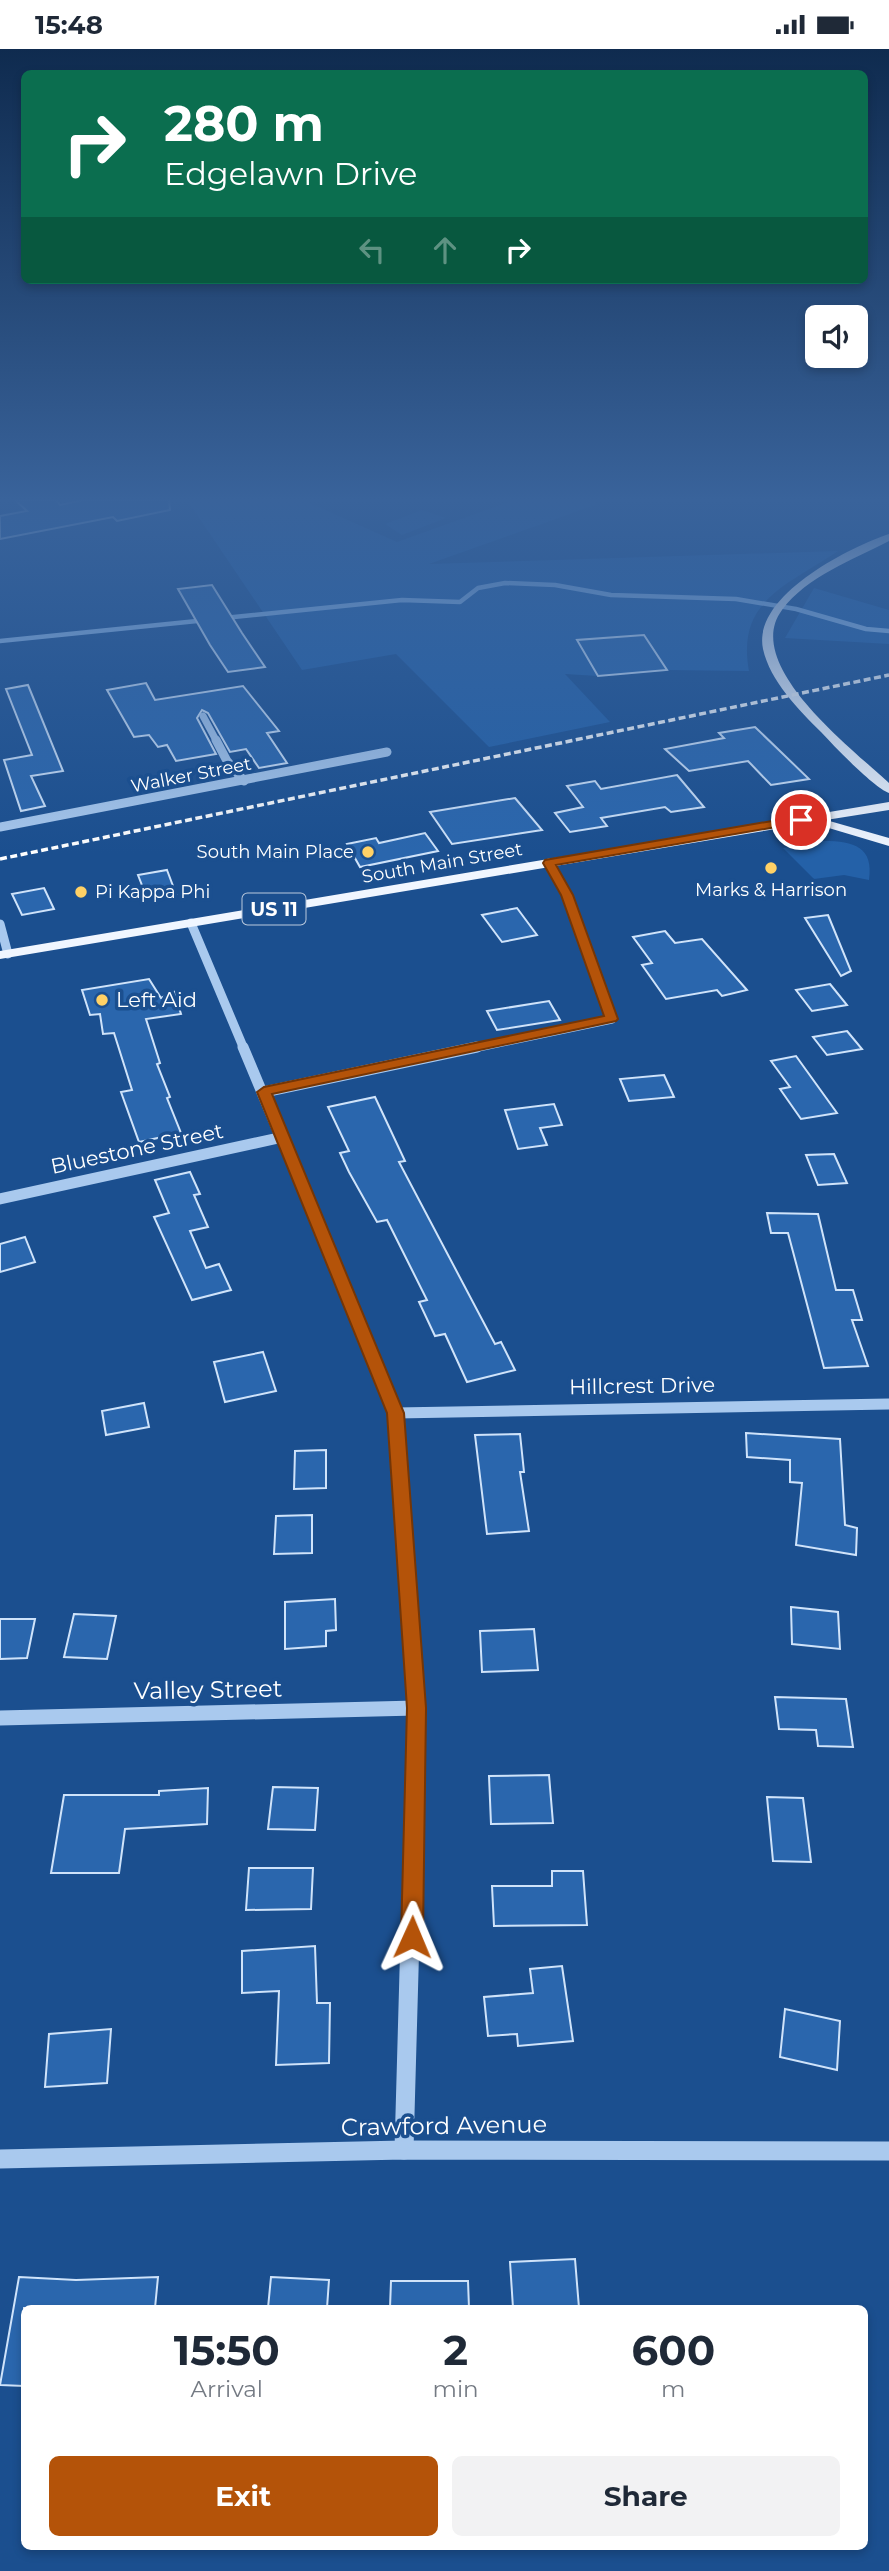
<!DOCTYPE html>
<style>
:root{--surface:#fff;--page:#f2f2f3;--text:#1f2937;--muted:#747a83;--accent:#b45309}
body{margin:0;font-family:Montserrat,sans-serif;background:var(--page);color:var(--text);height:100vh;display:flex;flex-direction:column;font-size:26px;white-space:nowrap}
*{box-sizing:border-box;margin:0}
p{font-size:23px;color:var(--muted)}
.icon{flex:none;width:38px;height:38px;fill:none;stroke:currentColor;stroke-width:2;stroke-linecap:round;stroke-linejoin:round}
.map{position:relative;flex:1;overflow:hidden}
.details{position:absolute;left:21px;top:2256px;width:847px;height:245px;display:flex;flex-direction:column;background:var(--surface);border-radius:10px;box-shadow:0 4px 10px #0003}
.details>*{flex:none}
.banner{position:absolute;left:21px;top:21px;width:847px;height:214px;border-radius:10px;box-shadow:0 4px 10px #0003;background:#0b6e4f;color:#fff;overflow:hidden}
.buttons{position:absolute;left:805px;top:256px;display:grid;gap:14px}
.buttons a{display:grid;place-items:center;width:63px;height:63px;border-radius:10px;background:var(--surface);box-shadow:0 4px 10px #0003;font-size:35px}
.pin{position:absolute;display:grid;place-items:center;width:60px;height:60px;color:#fff;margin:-30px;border:4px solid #fff;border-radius:50%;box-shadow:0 2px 7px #0007}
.me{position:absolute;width:77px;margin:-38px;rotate:1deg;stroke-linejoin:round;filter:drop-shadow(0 0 5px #0008)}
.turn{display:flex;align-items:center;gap:24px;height:147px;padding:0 28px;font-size:32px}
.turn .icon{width:91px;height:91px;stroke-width:2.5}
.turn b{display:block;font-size:49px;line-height:60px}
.lanes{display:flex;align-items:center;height:66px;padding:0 28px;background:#0003;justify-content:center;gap:35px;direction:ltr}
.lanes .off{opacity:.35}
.eta{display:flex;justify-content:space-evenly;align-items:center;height:119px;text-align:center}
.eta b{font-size:42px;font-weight:700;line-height:49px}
.action{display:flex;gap:14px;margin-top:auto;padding:14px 28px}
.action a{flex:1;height:80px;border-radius:10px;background:var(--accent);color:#fff;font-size:28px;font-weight:700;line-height:80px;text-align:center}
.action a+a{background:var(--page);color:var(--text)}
.status{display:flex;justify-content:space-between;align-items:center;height:49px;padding:0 35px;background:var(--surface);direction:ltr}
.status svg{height:19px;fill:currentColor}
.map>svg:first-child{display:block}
</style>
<div class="status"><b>15:48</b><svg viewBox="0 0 49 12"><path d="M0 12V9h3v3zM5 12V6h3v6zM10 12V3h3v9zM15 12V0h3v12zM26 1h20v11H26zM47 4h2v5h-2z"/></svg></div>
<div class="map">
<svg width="889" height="2522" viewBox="0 0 889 2522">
<rect width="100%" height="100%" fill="#1b4f8f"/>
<g fill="#2461a8">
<path d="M187 451H303L397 493 514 451H587L598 455 429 515 838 502C787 537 736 551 749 622L667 621 644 586 577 591 598 627 565 625 610 673 489 698 396 605 302 621Z"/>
<polygon points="422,461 446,469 402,486 385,475"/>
<polygon points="814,539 889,561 889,595 785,589"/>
<path d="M824 792C854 792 874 798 869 831L844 826 814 830 783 799Z"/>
</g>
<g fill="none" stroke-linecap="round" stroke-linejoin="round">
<g stroke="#9cc4f0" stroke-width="4.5">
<polyline points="224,569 402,551 460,553 478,539 505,534 555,536 611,546 736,550 796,560 866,580 889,582"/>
<polyline points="0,592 207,571"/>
</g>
</g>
<g fill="#2a66ad" stroke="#cfe3fa" stroke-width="2">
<polygon points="15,451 56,451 60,456 83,451 169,451 170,461 117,472 113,468 0,490 0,467 27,462"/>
<polygon points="212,536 242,584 265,618 228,623 210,596 178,540"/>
<polygon points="644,586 667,621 598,627 577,591"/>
<polygon points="146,634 155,651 243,637 279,682 267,684 287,714 259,719 246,700 230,703 208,664 202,661 197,669 216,705 176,712 167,696 158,698 149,686 134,688 107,641"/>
<polygon points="28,636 63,722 31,727 45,757 21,762 4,711 32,706 6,640"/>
<polygon points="755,678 809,730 771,736 748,712 689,722 665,700 724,689 719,684"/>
<polygon points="677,726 704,758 671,763 665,758 601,769 607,777 570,783 555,764 583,758 567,737 595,732 601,740"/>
<polygon points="515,749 542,781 452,795 430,763"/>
<polygon points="425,784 438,802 360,818 347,795 376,789 379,794"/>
<polygon points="167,821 176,845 147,849 138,826"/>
<polygon points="44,839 54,860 22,866 12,845"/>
<polygon points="517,859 537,886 502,893 482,866"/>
<polygon points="828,866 851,922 841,927 805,869"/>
<polygon points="665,882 675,894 702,890 747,941 722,947 717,941 666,950 642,916 652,914 633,888"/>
<polygon points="149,930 161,949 174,943 181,965 146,970 160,1014 157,1015 170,1048 167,1049 181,1084 139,1093 121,1043 132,1041 114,984 103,985 100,965 90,966 82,941"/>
<polygon points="830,935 847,956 812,962 796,941"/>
<polygon points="549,952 560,971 497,981 487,962"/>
<polygon points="847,982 862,1000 827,1006 813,988"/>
<polygon points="796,1007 837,1064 801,1070 780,1040 790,1038 771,1012"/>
<polygon points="664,1026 674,1048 629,1052 620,1030"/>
<polygon points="375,1048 405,1112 399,1113 495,1295 501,1293 515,1321 467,1333 445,1285 435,1287 419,1253 427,1251 387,1171 377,1173 349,1123 340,1104 349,1102 328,1058"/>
<polygon points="554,1055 562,1076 540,1079 547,1096 518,1100 505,1061"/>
<polygon points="834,1105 847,1134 818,1136 806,1106"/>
<polygon points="190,1123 200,1145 194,1146 208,1178 190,1182 206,1219 219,1215 231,1241 192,1251 154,1168 169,1164 155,1131"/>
<polygon points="767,1164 818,1165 836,1241 853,1241 862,1271 852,1271 868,1317 824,1319 788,1184 771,1184"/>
<polygon points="25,1188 35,1213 0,1223 0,1195"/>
<polygon points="263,1303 276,1342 225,1353 214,1313"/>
<polygon points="144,1354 149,1378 106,1386 102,1362"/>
<polygon points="746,1384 840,1390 845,1476 857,1479 856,1506 796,1496 802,1434 790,1433 790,1411 747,1408"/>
<polygon points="520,1385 524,1423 520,1423 529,1482 487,1485 475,1386"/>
<polygon points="326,1401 326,1439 294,1440 295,1402"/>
<polygon points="312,1466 312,1504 274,1505 276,1467"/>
<polygon points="335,1550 336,1581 326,1582 326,1597 285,1600 285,1553"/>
<polygon points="791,1558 838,1563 840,1600 792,1595"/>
<polygon points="74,1565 116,1567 107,1610 64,1608"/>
<polygon points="0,1570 35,1570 27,1609 0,1610"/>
<polygon points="534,1580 538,1621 482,1623 480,1582"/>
<polygon points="775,1648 846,1650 853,1698 818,1697 816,1681 779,1680"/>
<polygon points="549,1726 553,1774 491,1775 489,1727"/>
<polygon points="273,1738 318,1739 315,1781 268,1780"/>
<polygon points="208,1739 207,1775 125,1780 119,1824 51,1824 64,1746 159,1746 159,1742"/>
<polygon points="767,1748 803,1749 811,1813 773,1812"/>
<polygon points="249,1819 313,1819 311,1860 246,1861"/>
<polygon points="552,1822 583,1822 587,1876 494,1877 492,1837 552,1837"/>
<polygon points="315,1897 317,1954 330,1954 329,2014 276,2016 279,1942 242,1944 242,1902"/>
<polygon points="562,1917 573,1992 518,1997 517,1985 488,1987 484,1948 533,1944 530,1920"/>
<polygon points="785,1960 840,1972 837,2021 780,2008"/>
<polygon points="111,1980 107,2034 45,2038 49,1985"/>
<polygon points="575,2210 579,2259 513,2259 510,2213"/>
<polygon points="19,2228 76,2231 158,2228 155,2259 24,2259 24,2337 0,2336"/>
<polygon points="271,2228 329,2231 327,2259 268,2259"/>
<polygon points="391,2232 468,2232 469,2259 390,2259"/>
</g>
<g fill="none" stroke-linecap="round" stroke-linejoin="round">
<polyline stroke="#a9c9ee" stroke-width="7" points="203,667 217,693"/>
<g stroke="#a9c9ee" stroke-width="9">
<polyline points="216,691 227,712 244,732"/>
<polyline points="0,778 387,703"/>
<polyline points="191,874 244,1000"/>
<polyline points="0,875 8,905"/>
<polyline points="469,1000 612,970 567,846 549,814"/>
</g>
<g stroke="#a9c9ee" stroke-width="11">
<polyline points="243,998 396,1364 398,1391"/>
<polyline points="264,1043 477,998"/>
<polyline points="0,1150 283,1088"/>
<polyline points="396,1364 889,1355"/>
</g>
<g stroke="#a9c9ee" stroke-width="15">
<polyline points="398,1389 416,1659 410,1889"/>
<polyline points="0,1669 416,1659"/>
</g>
<g stroke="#a9c9ee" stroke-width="19">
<polyline points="404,2101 410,1887"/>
<polyline points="0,2110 404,2101 889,2102"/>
</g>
<g fill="#f0f6ff" fill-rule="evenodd">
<path d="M889 485V492C853 511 807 527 782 561 741 616 854 701 889 734V744C873 738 834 697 821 683 799 661 770 632 763 600 752 547 848 499 889 485Z"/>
<polygon points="889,753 889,761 826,771 889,789 889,797 812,774 0,910 0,902"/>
</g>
<polyline stroke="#fff" stroke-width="3.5" stroke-dasharray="7 3.5" stroke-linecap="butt" points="0,810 889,626"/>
</g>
<linearGradient id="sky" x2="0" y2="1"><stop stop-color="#0f2b4f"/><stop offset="0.56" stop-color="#39639b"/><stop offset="1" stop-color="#39639b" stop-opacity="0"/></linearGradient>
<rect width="889" height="805" fill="url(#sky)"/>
<polygon fill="#b45309" stroke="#753606" stroke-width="2" points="801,767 805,768 805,773 556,816 573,846 618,970 616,972 272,1045 404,1364 426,1659 423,1888 419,1895 412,1898 404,1895 401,1888 407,1659 387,1364 257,1043 264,1038 604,967 561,846 543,814 545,811"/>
<g fill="#ffd166" stroke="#1b4f8f" stroke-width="2.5">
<circle cx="368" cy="803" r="7"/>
<circle cx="771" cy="819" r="7"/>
<circle cx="81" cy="843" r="7"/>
<circle cx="102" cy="951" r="7"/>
</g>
<g text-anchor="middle" stroke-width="7" stroke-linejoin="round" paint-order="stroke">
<g font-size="18" fill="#fff" stroke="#1b4f8f">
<text transform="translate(191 726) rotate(-11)" y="6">Walker Street</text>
<text transform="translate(442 814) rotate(-10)" y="6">South Main Street</text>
</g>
<g font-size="18" fill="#fff" stroke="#1b4f8f" text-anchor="end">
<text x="354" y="809">South Main Place</text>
<text x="771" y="847" text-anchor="middle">Marks &amp; Harrison</text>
<text x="95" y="849" text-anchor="start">Pi Kappa Phi</text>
</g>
<rect fill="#1b4f8f" stroke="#bbcadd" stroke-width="2" x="242.5" y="844.5" width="63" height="31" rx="5"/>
<g font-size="19" font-weight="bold" fill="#fff">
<text x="274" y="867">US 11</text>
</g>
<g font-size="21" fill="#fff" stroke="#1b4f8f" text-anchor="start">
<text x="116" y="958">Left Aid</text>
</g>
<g font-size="21" fill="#fff" stroke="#1b4f8f">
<text transform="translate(137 1100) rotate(-12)" y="7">Bluestone Street</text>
<text transform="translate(642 1337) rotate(-1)" y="7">Hillcrest Drive</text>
</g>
<g font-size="24" fill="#fff" stroke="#1b4f8f">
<text transform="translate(208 1641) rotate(-1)" y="8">Valley Street</text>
<text transform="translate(444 2077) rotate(-1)" y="8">Crawford Avenue</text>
</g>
</g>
</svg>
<div class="buttons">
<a><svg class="icon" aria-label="sound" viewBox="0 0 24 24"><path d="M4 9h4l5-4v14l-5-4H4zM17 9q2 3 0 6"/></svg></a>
</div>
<div class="pin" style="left:801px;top:771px;background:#d93025"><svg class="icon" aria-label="arrive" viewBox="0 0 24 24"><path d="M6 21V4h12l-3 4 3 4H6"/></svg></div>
<svg class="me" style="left:412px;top:1888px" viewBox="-20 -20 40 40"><path d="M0-17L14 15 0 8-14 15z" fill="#b45309" stroke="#fff" stroke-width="4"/></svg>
<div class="banner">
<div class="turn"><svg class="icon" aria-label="right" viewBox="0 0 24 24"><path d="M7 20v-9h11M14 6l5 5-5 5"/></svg><div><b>280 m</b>Edgelawn Drive</div></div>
<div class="lanes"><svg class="icon off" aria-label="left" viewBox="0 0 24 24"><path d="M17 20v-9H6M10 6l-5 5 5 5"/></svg><svg class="icon off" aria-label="ahead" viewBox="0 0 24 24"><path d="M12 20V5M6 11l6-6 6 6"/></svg><svg class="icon" aria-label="right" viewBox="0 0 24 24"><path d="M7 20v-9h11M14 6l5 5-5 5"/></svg></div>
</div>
<section class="details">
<div class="eta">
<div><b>15:50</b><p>Arrival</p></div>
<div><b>2</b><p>min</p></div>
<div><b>600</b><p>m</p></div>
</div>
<div class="action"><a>Exit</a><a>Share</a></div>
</section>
</div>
